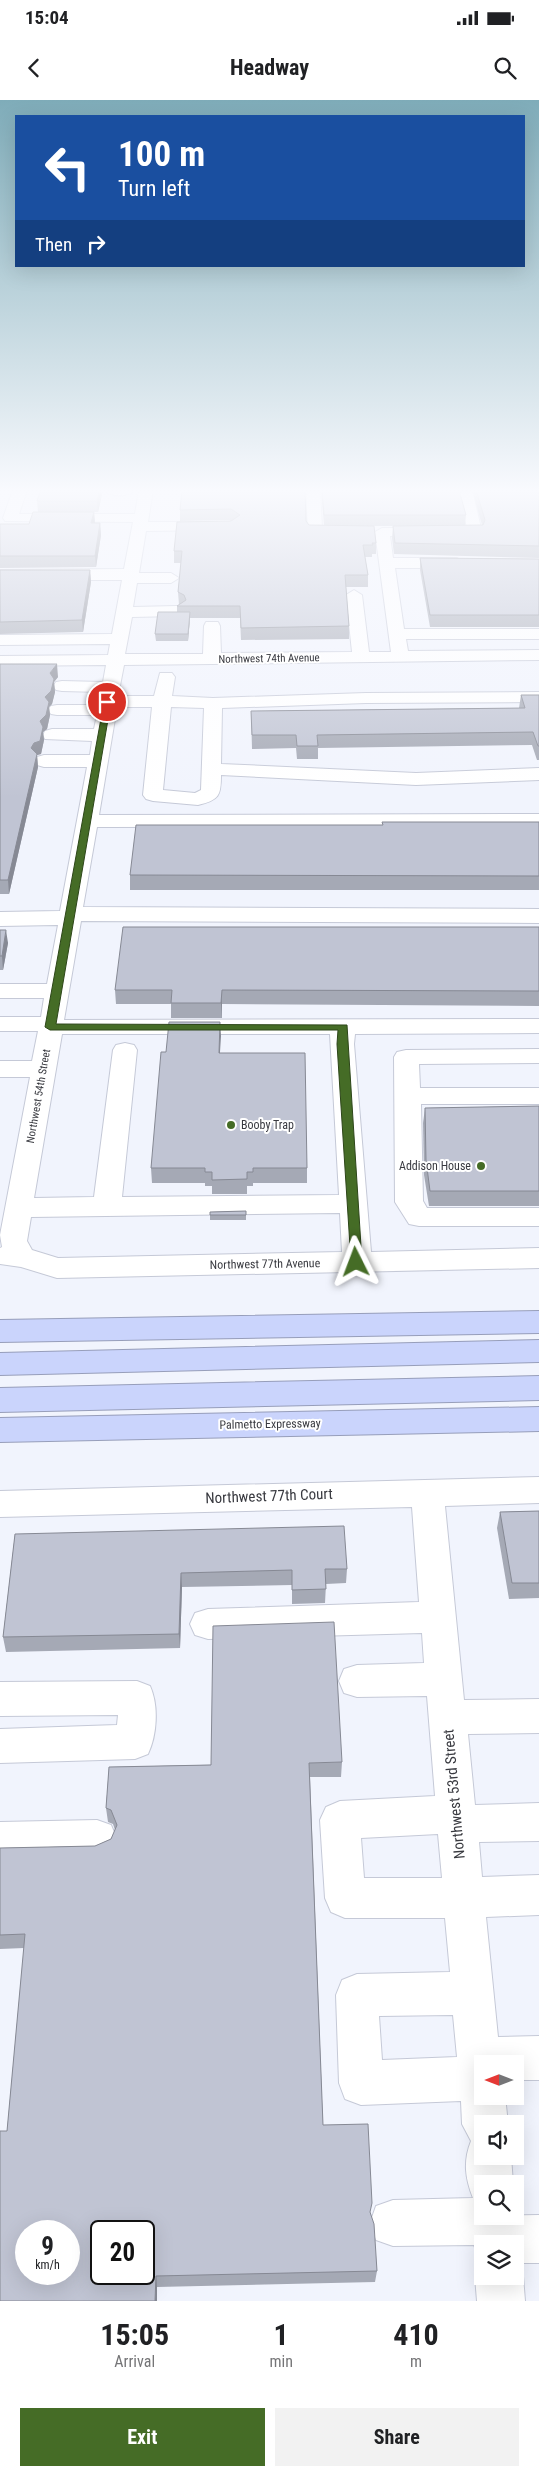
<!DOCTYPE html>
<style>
:root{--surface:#fff;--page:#f2f2f2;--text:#202124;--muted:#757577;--accent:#456c26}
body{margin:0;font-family:"Roboto Condensed",sans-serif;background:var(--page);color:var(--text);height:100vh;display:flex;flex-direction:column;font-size:19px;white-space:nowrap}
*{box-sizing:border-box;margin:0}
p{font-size:16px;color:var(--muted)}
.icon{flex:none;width:28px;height:28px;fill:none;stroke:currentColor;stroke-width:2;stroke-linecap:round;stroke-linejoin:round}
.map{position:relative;height:2201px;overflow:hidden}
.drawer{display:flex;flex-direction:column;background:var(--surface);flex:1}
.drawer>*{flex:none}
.top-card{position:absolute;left:15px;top:15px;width:510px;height:152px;border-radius:0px;box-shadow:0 5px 20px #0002;background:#1a4fa0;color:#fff;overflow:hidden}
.needle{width:32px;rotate:270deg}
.tools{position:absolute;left:474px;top:1955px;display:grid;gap:10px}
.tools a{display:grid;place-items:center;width:50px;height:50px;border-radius:0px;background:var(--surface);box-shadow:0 5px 20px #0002;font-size:25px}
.speed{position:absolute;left:15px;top:2120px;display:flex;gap:10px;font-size:25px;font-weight:700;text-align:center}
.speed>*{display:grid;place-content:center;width:65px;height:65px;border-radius:50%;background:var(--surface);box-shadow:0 5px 20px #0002;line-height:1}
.speed small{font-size:12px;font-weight:400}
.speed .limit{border:2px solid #111;border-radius:8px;background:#fff;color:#111}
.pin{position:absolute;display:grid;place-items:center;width:42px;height:42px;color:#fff;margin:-21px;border:2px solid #fff;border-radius:50%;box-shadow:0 1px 5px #0007}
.me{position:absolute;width:55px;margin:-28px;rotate:357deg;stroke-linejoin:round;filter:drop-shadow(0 0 4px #0008)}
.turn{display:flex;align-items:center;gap:18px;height:105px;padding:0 20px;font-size:22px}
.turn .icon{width:65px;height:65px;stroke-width:2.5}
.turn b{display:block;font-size:35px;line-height:42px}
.then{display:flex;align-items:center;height:48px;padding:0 20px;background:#0003;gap:10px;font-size:19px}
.eta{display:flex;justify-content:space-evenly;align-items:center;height:85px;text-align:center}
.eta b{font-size:30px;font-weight:700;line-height:35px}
.cta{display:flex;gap:10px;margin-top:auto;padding:10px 20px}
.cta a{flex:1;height:58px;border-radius:0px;background:var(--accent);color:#fff;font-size:20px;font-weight:700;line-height:58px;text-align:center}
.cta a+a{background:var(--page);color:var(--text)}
.status{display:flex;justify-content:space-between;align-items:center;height:35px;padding:0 25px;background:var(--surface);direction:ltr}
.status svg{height:14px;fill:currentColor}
header{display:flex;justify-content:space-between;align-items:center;height:65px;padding:0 20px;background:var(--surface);font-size:22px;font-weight:700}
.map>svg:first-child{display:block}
</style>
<div class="status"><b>15:04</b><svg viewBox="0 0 49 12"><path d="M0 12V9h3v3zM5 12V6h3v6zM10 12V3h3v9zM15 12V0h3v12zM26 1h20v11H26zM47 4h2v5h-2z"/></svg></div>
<header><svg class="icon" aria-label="back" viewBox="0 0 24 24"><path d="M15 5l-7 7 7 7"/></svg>Headway<svg class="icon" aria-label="search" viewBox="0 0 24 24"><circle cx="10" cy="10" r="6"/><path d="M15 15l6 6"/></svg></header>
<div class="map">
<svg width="539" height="2201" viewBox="0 0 539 2201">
<rect width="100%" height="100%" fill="#f1f4fd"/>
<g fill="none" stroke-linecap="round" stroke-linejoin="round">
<g stroke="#c5c9d7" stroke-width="2">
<g id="minor">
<path d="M13 390H27L19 414H135L139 390H153L148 422H215L222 426 215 430 146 431 139 473H171L179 478 171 483H137L133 507 177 506 183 508 185 511 183 514 177 516 132 517 125 554H203L204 526 206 522H218L220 526 221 553 352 552 346 495 354 490 362 495 369 552H391L375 432 382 428H467L458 390H472L482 432 480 435 390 436 393 458H457L465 463 457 468H395L404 529H539V539H406L408 551 539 550V560L124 565 118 596H154L160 573H172L175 577 172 596 213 598 366 593 539 592V602L366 603 222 608 221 664 416 673 539 668V680L416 685 221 675C221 696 219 700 198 705L153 701 146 699 143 695 152 607H117L99 715 539 714V726L97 727 83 807 539 809V823L81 821 64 920 539 919V933L355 934 354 944 371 1152 539 1148V1168L57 1178 21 1167 0 1164V1148L2 1147 0 1135 30 977H0V961H32L38 931H0V917H41L44 898H0V884H47L58 825 0 826V812L60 811 87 667H44L37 665 34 661 37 657 44 655H90L92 641 45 639 43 635 45 631 52 629H94L97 615H57L51 614 48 610 51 606 57 605H99L101 592 62 591 56 590 53 586 56 582 62 581 103 582 106 565 0 566V556L108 555 110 544 0 545V535L112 534 122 480H0V470L124 469 133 422 5 421 3 418ZM171 607 204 608 201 690 195 693 163 690ZM62 934H330L339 1095 122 1097 137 950 134 945 125 943 116 945 113 950 94 1097 34 1098ZM340 1113 342 1152 58 1158 32 1150 27 1141 31 1117Z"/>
<path d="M104 390H135C129 397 110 397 104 390Z"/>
<polygon points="306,390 320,390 322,428 350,429 352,432 350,435 310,435 308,432"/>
<polygon points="539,949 539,963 419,964 420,988 539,988 539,1004 421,1004 423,1101 427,1108 539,1108 539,1126 419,1126 409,1124 395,1102 394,957 397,952 406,950"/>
<path d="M539 1377V1403L445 1406 464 1600 539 1599V1633L468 1634 475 1705 539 1703V1741L479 1742 482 1777 539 1775V1815L486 1817 498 1937 539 1936V1980H515V1964H482V1996H505L508 2024H482V2056H511L513 2084H482V2116L539 2115V2163H517L523 2176 525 2201H477L475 2176 482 2159V2176H515V2144H482V2157L478 2156 474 2145 393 2146 376 2140 370 2123 376 2106 393 2100 473 2098C465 2078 463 2061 471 2041L462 2024 461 2001 361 2005 345 1999 339 1983 336 1895 342 1880 357 1874 450 1872 445 1818H345L331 1812 325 1798 320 1720 326 1707 340 1701 435 1696 427 1596 357 1597 344 1593 339 1581 344 1569 357 1565 424 1563 422 1533 208 1539 195 1535 190 1524 195 1513 208 1509 419 1502 412 1407 0 1417V1391ZM438 1734 442 1778H364L361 1738ZM453 1915 457 1957 382 1960 379 1916Z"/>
<path d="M137 1581 150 1586C159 1606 157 1635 148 1654L135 1659 0 1663V1629L117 1625 118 1615 0 1616V1582Z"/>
<polygon points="97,1720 111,1725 117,1739 111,1753 97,1758 0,1760 0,1722"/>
</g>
</g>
<g stroke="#979eba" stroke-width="2">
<g id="highway">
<polygon points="539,1211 539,1233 0,1242 0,1220"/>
<polygon points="539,1240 539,1262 0,1275 0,1253"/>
<polygon points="539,1276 539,1300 0,1312 0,1288"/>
<polygon points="539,1307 539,1331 0,1342 0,1318"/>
</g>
</g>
<use href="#minor" fill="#fff" fill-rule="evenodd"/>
<use href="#highway" fill="#cad4fc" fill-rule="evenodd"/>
</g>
<g fill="#a5a9b5">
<polygon points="103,390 98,412 73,412 94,412 95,423 100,423 101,435 96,467 0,468 0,424 29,424 38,412 37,401"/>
<polygon points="182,390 306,421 309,425 324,425 321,390 459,390 466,415 465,425 482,425 472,390 539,390 539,458 394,454 392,438 393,426 411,426 361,426 376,443 376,454 372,454 372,457 365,457 368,475 368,487 346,487 349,526 349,539 241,540 240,518 190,518 188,541 156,541 155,534 177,512 177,506 179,505 178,492 181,463 174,463 174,451 231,420 180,421 180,410"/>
<polygon points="420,458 539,459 539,527 430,527 420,470"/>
<polygon points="0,470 90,470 91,482 83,532 0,534"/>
<polygon points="0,564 58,577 54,582 55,592 52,604 49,607 50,615 47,629 43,632 44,640 41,654 37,655 38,667 9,794 0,794"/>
<polygon points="521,595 539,595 539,660 537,660 532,645 318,648 318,659 297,659 296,648 252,649 251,611 519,608"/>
<polygon points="539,722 539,790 130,790 130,775 382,725"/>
<polygon points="539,827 539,906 222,904 222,918 171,918 171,904 116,904 115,890"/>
<polygon points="0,830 8,843 3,870 0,870"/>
<polygon points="220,922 220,953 307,1068 307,1083 253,1083 253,1086 247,1086 247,1094 212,1094 212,1086 205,1086 205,1083 152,1083 151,1068 166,952"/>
<polygon points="539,1006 539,1106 429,1106 424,1075 423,1023 425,1008"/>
<polygon points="246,1111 246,1120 210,1120 210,1112"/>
<polygon points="539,1411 539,1498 509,1499 497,1428 500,1412"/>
<polygon points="15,1434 347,1469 346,1483 326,1484 325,1503 292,1504 292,1485 182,1487 180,1548 6,1552 3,1537"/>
<polygon points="342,1662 341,1677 310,1677 323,2025 371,2115 377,2171 375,2182 157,2187 157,2201 0,2201 7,2031 24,1848 0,1849 0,1748 95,1746 111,1739 115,1730 113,1724 108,1722 106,1708 109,1667"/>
</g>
<g fill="#868994">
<polygon points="100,390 103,390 98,412 97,401"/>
<polygon points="94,412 95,424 91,423"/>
<polygon points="100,423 101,435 96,467 95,456"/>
<polygon points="90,470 91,482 83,532 82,520"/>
<polygon points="190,512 190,519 188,541 188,534"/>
<polygon points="57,564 58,577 54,582 55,592 52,604 49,607 50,615 47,629 43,632 44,640 41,654 37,655 38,667 9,794 8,780 31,648 40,621 50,573"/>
<polygon points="6,830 8,843 3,870 2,856"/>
<polygon points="222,890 222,918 221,903"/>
<polygon points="220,922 221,936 219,967 219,953"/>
<polygon points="181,1473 182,1487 180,1548 179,1534"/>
<polygon points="156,2176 157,2187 157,2201 155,2201"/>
</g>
<g fill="#c0c4d3" stroke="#868994" fill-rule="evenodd">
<polygon points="41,390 100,390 97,401 37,401"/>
<polygon points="182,390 305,390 306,421 309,425 374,426 376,443 372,443 373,445 363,445 368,475 345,475 349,526 241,528 240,506 177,506 186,500 184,495 178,492 182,451 174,451 177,422 231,421 240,415 231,409 180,410"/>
<polygon points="322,390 459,390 466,415 324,415"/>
<polygon points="476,390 539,390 539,446 395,443 393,426 483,425 485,420"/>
<polygon points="33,412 94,412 91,423 100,423 95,456 0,456 0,424 29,424"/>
<polygon points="420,458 539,459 539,515 430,515"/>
<polygon points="0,470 90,470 82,520 0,522"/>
<polygon points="158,512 190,512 188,534 155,534"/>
<polygon points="0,564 57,564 50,573 54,579 51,591 45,597 49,602 46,615 40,621 43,627 40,641 34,643 31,648 37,654 8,780 0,780"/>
<polygon points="521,595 539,595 539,646 538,646 533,632 317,635 318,646 297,646 296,635 252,635 251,611 525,608"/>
<polygon points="382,722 539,722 539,776 130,775 136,725 383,725"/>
<polygon points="123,827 539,827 539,891 222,890 221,903 171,903 172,890 115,890"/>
<polygon points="0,830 6,830 2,856 0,856"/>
<polygon points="169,922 220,922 219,953 305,953 307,1068 253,1068 253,1072 247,1072 247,1079 212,1080 212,1072 205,1072 205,1068 151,1068 161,952 166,952"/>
<polygon points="539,1006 539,1091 430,1091 426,1060 425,1008"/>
<polygon points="246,1111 246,1115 210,1115 210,1112"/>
<polygon points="539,1411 539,1483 512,1483 500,1412"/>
<polygon points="344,1426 347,1469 325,1469 326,1489 292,1490 292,1470 181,1473 179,1534 3,1537 15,1434"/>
<path d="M334 1522 342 1662 309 1663 323 2025 368 2024 372 2103 370 2112 374 2124 377 2171 156 2176 155 2201H0V2031H7L25 1834 0 1835V1748L95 1746 111 1739 117 1725 111 1710 106 1708 109 1667 211 1665 213 1526ZM26 2131H69V2174H26ZM101 2131H144V2174H101Z"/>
</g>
<linearGradient id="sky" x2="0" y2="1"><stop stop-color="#7facb9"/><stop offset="0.56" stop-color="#f9fafe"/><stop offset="1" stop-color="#f9fafe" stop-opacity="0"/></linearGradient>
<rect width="539" height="698" fill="url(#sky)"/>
<polygon fill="#456c26" stroke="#2d4619" points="107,600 111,602 56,924 347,925 362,1162 361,1165 352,1165 351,1162 337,944 338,930 50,930 45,927 104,602"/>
<g fill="#456c26" stroke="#fff" stroke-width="2">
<circle cx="231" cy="1025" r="5"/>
<circle cx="481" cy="1066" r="5"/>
</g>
<g text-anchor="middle" stroke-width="4" stroke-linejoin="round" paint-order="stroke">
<g font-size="11" fill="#393a40" stroke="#fff">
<text transform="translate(269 558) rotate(-1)" y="4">Northwest 74th Avenue</text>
<text transform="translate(38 996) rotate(-80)" y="4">Northwest 54th Street</text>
</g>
<g font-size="12" fill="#393a40" stroke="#fff" text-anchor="start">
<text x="241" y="1029">Booby Trap</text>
<text x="471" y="1070" text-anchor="end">Addison House</text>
</g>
<g font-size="12" fill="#393a40" stroke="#fff">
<text transform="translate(265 1164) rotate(-1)" y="4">Northwest 77th Avenue</text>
<text transform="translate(270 1324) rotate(-1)" y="4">Palmetto Expressway</text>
</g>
<g font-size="15" fill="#393a40" stroke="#fff">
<text transform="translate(269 1396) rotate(-2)" y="5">Northwest 77th Court</text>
<text transform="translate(454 1694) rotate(-95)" y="5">Northwest 53rd Street</text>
</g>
</g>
</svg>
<div class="tools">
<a><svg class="needle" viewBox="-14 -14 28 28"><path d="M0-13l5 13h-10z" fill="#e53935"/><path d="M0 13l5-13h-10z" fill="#757577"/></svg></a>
<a><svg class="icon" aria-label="sound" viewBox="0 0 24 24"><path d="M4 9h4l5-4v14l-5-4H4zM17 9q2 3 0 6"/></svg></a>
<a><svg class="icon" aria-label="search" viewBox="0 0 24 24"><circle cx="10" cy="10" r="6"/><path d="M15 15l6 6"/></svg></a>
<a><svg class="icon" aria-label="layers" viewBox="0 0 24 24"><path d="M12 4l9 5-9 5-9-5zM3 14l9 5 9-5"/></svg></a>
</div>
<div class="speed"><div>9<small>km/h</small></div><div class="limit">20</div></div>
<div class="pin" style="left:107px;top:602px;background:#d93025"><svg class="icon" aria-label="arrive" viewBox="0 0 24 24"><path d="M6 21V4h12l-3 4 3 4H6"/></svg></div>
<svg class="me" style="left:356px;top:1162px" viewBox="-20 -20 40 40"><path d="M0-17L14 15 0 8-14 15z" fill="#456c26" stroke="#fff" stroke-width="4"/></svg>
<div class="top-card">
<div class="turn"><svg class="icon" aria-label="left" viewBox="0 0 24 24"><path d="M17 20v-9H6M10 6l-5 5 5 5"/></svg><div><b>100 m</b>Turn left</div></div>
<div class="then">Then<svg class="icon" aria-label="right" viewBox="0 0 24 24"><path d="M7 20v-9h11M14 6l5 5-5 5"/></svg></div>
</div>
</div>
<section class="drawer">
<div class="eta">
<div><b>15:05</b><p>Arrival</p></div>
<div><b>1</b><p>min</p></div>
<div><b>410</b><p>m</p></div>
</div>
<div class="cta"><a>Exit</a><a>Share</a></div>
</section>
